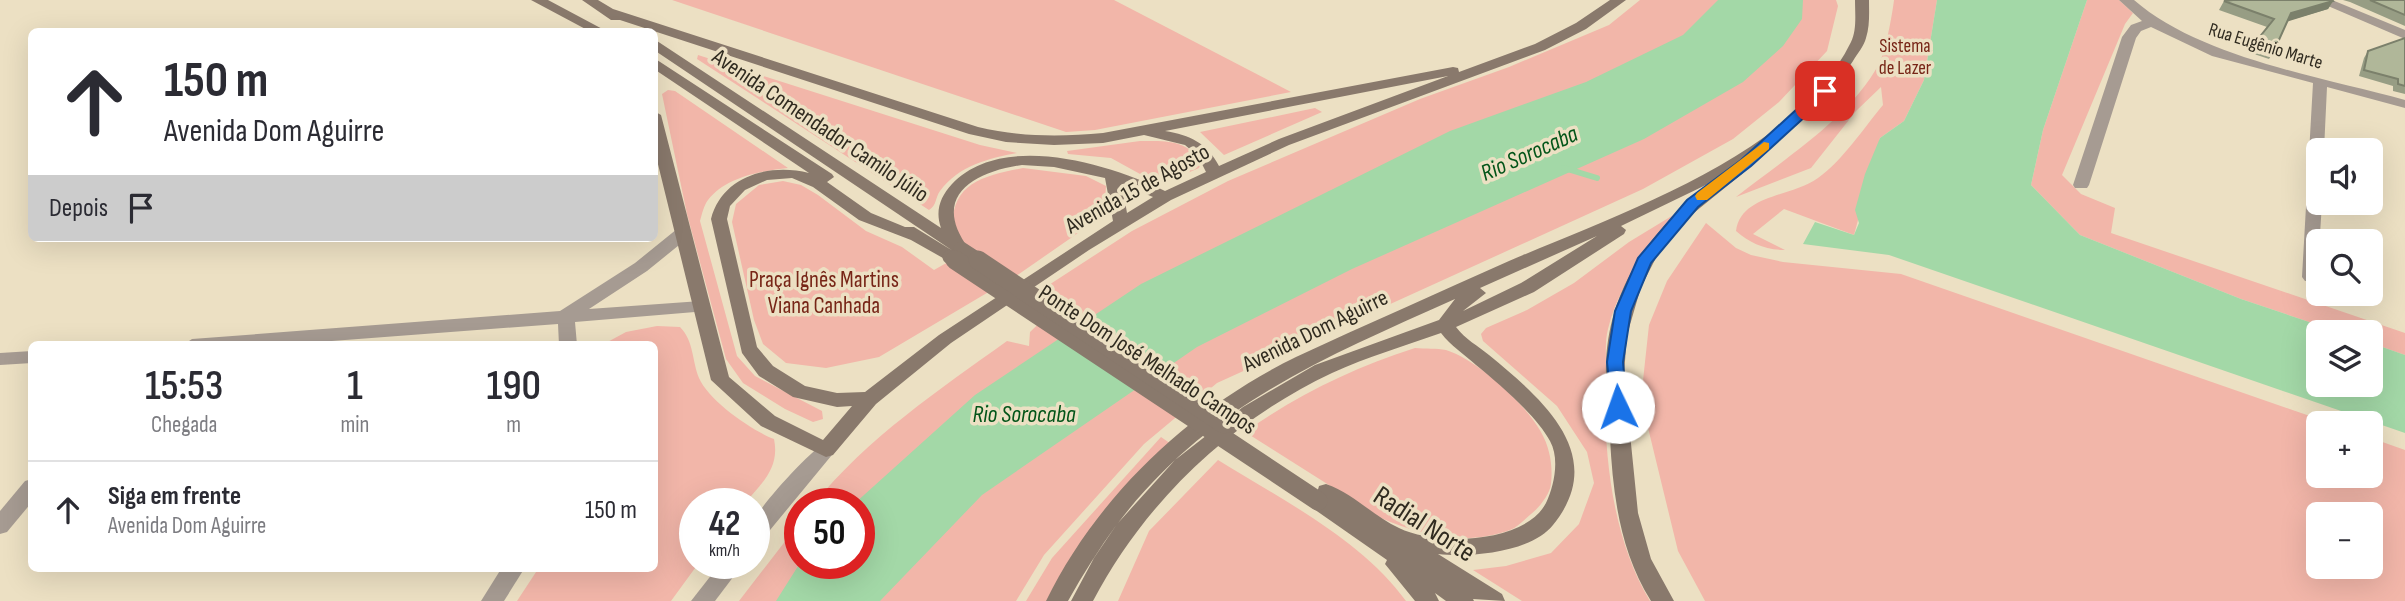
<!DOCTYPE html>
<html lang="pt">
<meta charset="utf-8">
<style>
:root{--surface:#fff;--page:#f2f2f3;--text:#2b2b33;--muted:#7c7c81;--line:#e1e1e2}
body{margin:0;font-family:"Sofia Sans Condensed",sans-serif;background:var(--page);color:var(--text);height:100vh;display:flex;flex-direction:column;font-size:26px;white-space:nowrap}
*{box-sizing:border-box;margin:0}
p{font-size:23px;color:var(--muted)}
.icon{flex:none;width:38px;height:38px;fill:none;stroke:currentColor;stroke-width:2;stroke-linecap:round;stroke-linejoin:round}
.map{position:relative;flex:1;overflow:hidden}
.panel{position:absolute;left:28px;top:341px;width:630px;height:231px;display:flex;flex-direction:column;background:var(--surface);border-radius:10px;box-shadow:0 7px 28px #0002}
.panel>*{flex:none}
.guide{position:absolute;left:28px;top:28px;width:630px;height:214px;border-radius:10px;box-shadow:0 7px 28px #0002;background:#fff;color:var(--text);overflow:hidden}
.fabs{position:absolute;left:2306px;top:138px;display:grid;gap:14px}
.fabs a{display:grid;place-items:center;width:77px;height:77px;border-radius:10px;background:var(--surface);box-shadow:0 7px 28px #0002;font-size:35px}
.speed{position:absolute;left:679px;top:488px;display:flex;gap:14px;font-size:35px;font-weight:700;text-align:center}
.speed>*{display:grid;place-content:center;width:91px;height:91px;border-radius:50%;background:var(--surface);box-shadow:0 7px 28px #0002;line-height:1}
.speed small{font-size:18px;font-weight:400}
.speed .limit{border:10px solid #d22;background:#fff;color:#111}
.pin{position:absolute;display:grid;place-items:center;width:60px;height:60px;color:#fff;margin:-30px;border-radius:14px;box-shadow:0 4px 10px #0006}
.me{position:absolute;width:77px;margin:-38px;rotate:357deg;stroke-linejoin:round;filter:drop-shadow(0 0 5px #0008)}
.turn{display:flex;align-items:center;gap:24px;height:147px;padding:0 21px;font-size:32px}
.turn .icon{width:91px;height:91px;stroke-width:2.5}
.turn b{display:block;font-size:49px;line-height:60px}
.then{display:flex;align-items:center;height:66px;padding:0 21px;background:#0003;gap:14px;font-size:26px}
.eta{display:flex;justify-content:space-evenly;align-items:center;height:119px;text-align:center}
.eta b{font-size:42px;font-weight:600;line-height:49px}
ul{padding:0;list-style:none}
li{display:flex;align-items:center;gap:21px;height:98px;padding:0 21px;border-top:2px solid var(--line)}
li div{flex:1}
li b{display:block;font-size:26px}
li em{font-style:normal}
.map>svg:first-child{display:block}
</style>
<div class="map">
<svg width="2405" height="601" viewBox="0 0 2405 601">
<rect width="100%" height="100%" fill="#ece0c3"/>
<g fill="#f2b6a9" fill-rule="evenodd">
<polygon points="672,0 1114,0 1291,92 1095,130 1066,132"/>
<path d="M1640 0H1836L1838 6 1827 51 1779 102 1733 139 1643 189 1217 383 1144 444 1044 555 1016 601H739L800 522V564H859V504H814C867 438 939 390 1007 341L1029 346 1030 332 1057 306 1038 292 1132 231 1228 181 1420 99 1509 67 1609 25Z"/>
<path d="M1894 0H1937L1924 80 1904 121 1880 138 1854 235 1784 209 1753 234 1785 250C1765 250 1750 243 1736 231 1741 194 1792 197 1818 178 1843 160 1863 129 1883 105L1881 87 1856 111 1811 168 1736 197C1785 158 1848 120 1879 64 1886 50 1892 16 1894 0Z"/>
<polygon points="2087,0 2119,0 2133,13 2125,24 2062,175 2081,194 2115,208 2111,233 2405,333 2405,355 2371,343 2371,332 2339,332 2241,299 2080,235 2031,185 2043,130"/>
<path d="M698 55 980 145 1017 153C989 158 958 166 940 191 935 198 937 205 929 210L697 59Z"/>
<path d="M668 90 675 91 788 168C761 171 726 177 708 200 704 205 702 214 700 221L737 356 755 376 822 411 823 419 813 422 785 409 743 383 726 359 687 214 662 94Z"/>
<polygon points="1315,108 1322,112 1224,155 1200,132"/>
<path d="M1140 141C1164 141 1188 139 1201 163L1199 168 1160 185 1111 158 1068 154 1067 151Z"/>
<path d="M1023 168 1086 176 1106 186 1104 215 1019 274 879 357 826 368 786 363 763 344 754 320 732 222 736 204 759 185 783 181 801 185 818 195 866 231 902 247 934 270 971 249 953 232C949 183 983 176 1023 168Z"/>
<path d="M1675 214C1647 249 1619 284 1608 329 1605 340 1606 354 1606 366 1602 442 1610 535 1650 601H1522L1473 570 1506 566 1551 553 1579 524 1594 483 1587 452 1557 406 1483 341 1481 334 1486 328 1527 310 1574 283 1629 242Z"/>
<path d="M1706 223 1736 248 1751 255 1783 262 1901 274 2330 423 2319 424V476H2371V438L2405 450V601H1705L1678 551 1641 399 1649 325 1667 281ZM2319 514H2371V567H2319Z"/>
<path d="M657 326 680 327C694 341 692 361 699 378 709 401 751 430 774 439 780 468 762 483 744 504H695V564H698L671 601H517L538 569H654V345H602L626 332Z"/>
<path d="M1415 348C1425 349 1437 348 1446 350 1478 360 1525 403 1541 432 1550 448 1553 466 1551 484 1550 494 1539 508 1531 514 1525 519 1518 527 1510 530 1467 546 1422 536 1381 518L1245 432C1297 395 1353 368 1415 348Z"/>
<polygon points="1161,437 1174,446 1049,601 1026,601 1052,558"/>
<path d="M1218 460C1281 499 1362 540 1406 601H1118L1149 531Z"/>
</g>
<g fill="#a3d8a7">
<polygon points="1718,0 1803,0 1802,19 1783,46 1743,82 1644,139 1352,269 1197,347 982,495 880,601 776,601 800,563 859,564 859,504 854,504 975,395 1141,284 1450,131 1586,82 1683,35"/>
<polygon points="1937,0 2087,0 2043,130 2031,185 2080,235 2241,299 2339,332 2319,332 2319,385 2371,385 2371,343 2405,355 2405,433 1889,255 1803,244 1815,222 1854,235 1859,223 1855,210 1865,174 1880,138 1904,121 1924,80"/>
</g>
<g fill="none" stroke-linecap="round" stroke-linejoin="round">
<polyline stroke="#a3d8a7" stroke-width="6" points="1564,168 1597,178"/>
<g fill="#a69b92" fill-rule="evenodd">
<path d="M2119 0H2134C2199 57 2321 77 2405 100V108L2327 87 2324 150H2319V203H2322L2317 281H2305L2302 277 2313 83 2212 56 2151 27 2141 31 2136 38 2089 185 2087 188H2075L2073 185 2122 37 2131 25 2142 21Z"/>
<polygon points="2314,0 2332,0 2405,30 2405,39"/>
<polygon points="683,228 691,233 689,237 647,271 589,309 701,301 707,303 710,307 707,311 575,322 577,345 559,345 558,324 279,345 183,345 192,339 560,311 635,263 677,229"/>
<polygon points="32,351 32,363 0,365 0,353"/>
<path d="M826 443 833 445 836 450 761 541 754 543C754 537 753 527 754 521 758 508 813 447 826 443Z"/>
<polygon points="32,479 32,502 7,532 0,534 0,511 25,481"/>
<polygon points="720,564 743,564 715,601 691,601"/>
<polygon points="501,569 524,569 504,601 481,601"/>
</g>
<g fill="#89796c" fill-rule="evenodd">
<polygon points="531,0 548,0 608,32 591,32"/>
<path d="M582 0H598L613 9 978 127C1019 137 1061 137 1103 133L1453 67 1458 68 1459 72 1535 44 1576 23 1610 0H1626L1586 29 1545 50 1289 145 1171 200 1089 250 951 343 876 404 833 455 826 457 761 426 711 380 654 148V111L661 115 729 377 775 416 823 440 852 406 837 407 793 397 759 376 742 353 711 219C722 176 769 163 809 173L654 69V58L832 174 834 177 827 182 871 213 905 227H914L953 251 654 50V39L941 228C935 211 940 197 952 184 1002 131 1109 164 1165 191L1206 172 1198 156 1185 145 1144 135 1103 143 1054 145 1006 142 969 134 620 20H611ZM1448 76 1279 139 1219 166C1207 143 1190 135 1165 131ZM1022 165 1054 167 1105 178 1113 221 939 335 865 392 837 393 805 386 773 366 757 347 727 219 730 206 745 190 767 180 792 178 813 187 859 220 911 240 950 262 958 257 956 253H967L969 249C930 197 973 172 1022 165ZM1122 184 1153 197 1127 213Z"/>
<path d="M1855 0H1869C1869 12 1870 26 1866 38 1864 46 1857 54 1853 61 1824 106 1783 140 1738 167L1744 171 1742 174 1690 216 1659 252 1641 287 1627 335 1624 374 1638 513 1651 559 1674 601H1651C1620 551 1613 496 1610 438 1609 413 1605 388 1606 363 1609 286 1653 227 1712 182L1621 226 1626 230 1624 234 1534 292 1456 327C1465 339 1478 346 1489 355 1541 398 1610 455 1553 525 1532 552 1470 558 1438 554L1502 594 1505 601 1473 599 1474 601H1446L1435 593 1439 601H1415L1385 564 1387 560 1311 507 1308 501 1311 495 1317 493 1319 486 1326 484C1353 493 1373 516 1399 528 1435 546 1525 544 1546 503 1554 486 1560 459 1550 441 1536 415 1499 384 1476 365 1464 354 1451 346 1441 333 1404 346 1367 357 1332 373 1230 421 1145 502 1093 601H1071L1094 558 1117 524C1099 549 1083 574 1068 601H1046C1098 495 1190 409 1296 357 1367 324 1438 293 1509 261 1618 214 1796 155 1851 42 1857 30 1855 13 1855 0ZM1597 236 1521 283 1463 311 1486 293 1480 288ZM1455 299 1439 320 1315 365 1243 407 1175 460 1118 523C1209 404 1324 358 1455 299Z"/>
</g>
<g stroke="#89796c" stroke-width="15">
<polyline points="961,249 981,262"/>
<polyline points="950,257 958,262"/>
</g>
<g stroke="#89796c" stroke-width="19">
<polyline points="955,260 1318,501"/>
<polyline points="978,260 1224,424"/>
</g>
</g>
<g fill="#979d84">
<polygon points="2343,0 2405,0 2405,26 2350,2"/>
<polygon points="2224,1 2333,1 2328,9 2287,21 2274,51 2269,59 2248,52 2254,44 2267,27 2219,10"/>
<polygon points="2405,38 2405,94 2393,91 2393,86 2359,76 2364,58 2368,51"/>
</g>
<polygon fill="#7b806b" points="2333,1 2328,9 2286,22 2291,13"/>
<g fill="#b0b799" stroke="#7b806b" stroke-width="2">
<polygon points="2233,0 2332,0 2333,1 2291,13 2274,51 2254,44 2274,19 2224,1"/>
<polygon points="2370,0 2405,0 2405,15"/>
<polygon points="2405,38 2405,86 2398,84 2398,79 2364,70 2368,51"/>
</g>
<polygon fill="#1a73e8" stroke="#114b97" stroke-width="2" points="1825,87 1831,91 1830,94 1751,166 1698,207 1651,263 1631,311 1623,362 1627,407 1624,412 1612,412 1607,362 1615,311 1638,258 1687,200 1741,160 1820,88"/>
<polygon fill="#f59e0b" points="1764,142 1769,143 1769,149 1707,200 1697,200 1695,196 1697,193"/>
<g text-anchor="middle" stroke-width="7" stroke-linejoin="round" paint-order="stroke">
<g font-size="19" fill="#772517" stroke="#ece0c3">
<text x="1905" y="52">Sistema<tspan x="1905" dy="22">de Lazer</tspan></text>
</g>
<g font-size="19" fill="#302b20" stroke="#ece0c3">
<text transform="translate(2266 45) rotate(17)" y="7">Rua Eugênio Marte</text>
</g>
<g font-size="23" fill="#302b20" stroke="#ece0c3">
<text transform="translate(821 125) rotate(34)" y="8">Avenida Comendador Camilo Júlio</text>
<text transform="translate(1137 188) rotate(-29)" y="8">Avenida 15 de Agosto</text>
<text transform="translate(1315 330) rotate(-26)" y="8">Avenida Dom Aguirre</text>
<text transform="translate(1148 359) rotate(33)" y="8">Ponte Dom José Melhado Campos</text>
</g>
<g font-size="23" fill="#772517" stroke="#ece0c3">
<text x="824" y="287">Praça Ignês Martins<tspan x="824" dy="26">Viana Canhada</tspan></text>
</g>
<g font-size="24" font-style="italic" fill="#035519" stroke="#ece0c3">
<text transform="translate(1529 153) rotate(-24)" y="8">Rio Sorocaba</text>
<text x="1024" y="422">Rio Sorocaba</text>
</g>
<g font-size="28" fill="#302b20" stroke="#ece0c3">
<text transform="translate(1425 523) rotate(33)" y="10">Radial Norte</text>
</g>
</g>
</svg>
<div class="fabs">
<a><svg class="icon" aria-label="sound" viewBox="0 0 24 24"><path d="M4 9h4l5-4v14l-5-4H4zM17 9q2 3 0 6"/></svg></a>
<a><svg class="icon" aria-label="search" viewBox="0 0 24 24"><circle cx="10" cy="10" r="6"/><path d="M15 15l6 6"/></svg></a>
<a><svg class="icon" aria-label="layers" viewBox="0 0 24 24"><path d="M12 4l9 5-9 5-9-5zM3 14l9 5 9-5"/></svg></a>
<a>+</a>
<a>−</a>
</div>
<div class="speed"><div>42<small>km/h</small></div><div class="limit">50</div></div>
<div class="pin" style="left:1825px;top:91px;background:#d93025"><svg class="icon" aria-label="arrive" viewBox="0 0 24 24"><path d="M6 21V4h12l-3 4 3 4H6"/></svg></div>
<svg class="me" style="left:1618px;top:407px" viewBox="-20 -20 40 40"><circle r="19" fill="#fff"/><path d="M0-13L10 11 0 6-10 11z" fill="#1a73e8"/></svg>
<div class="guide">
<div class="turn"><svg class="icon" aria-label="ahead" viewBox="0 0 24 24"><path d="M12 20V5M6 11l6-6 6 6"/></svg><div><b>150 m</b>Avenida Dom Aguirre</div></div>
<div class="then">Depois<svg class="icon" aria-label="arrive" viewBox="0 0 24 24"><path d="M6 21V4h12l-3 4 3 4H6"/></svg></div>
</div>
<section class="panel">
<div class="eta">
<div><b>15:53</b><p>Chegada</p></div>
<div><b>1</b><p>min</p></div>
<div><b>190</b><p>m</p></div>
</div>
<ul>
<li><svg class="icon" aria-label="ahead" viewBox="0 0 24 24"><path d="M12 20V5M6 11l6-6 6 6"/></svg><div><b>Siga em frente</b><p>Avenida Dom Aguirre</p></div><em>150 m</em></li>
</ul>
</section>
</div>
